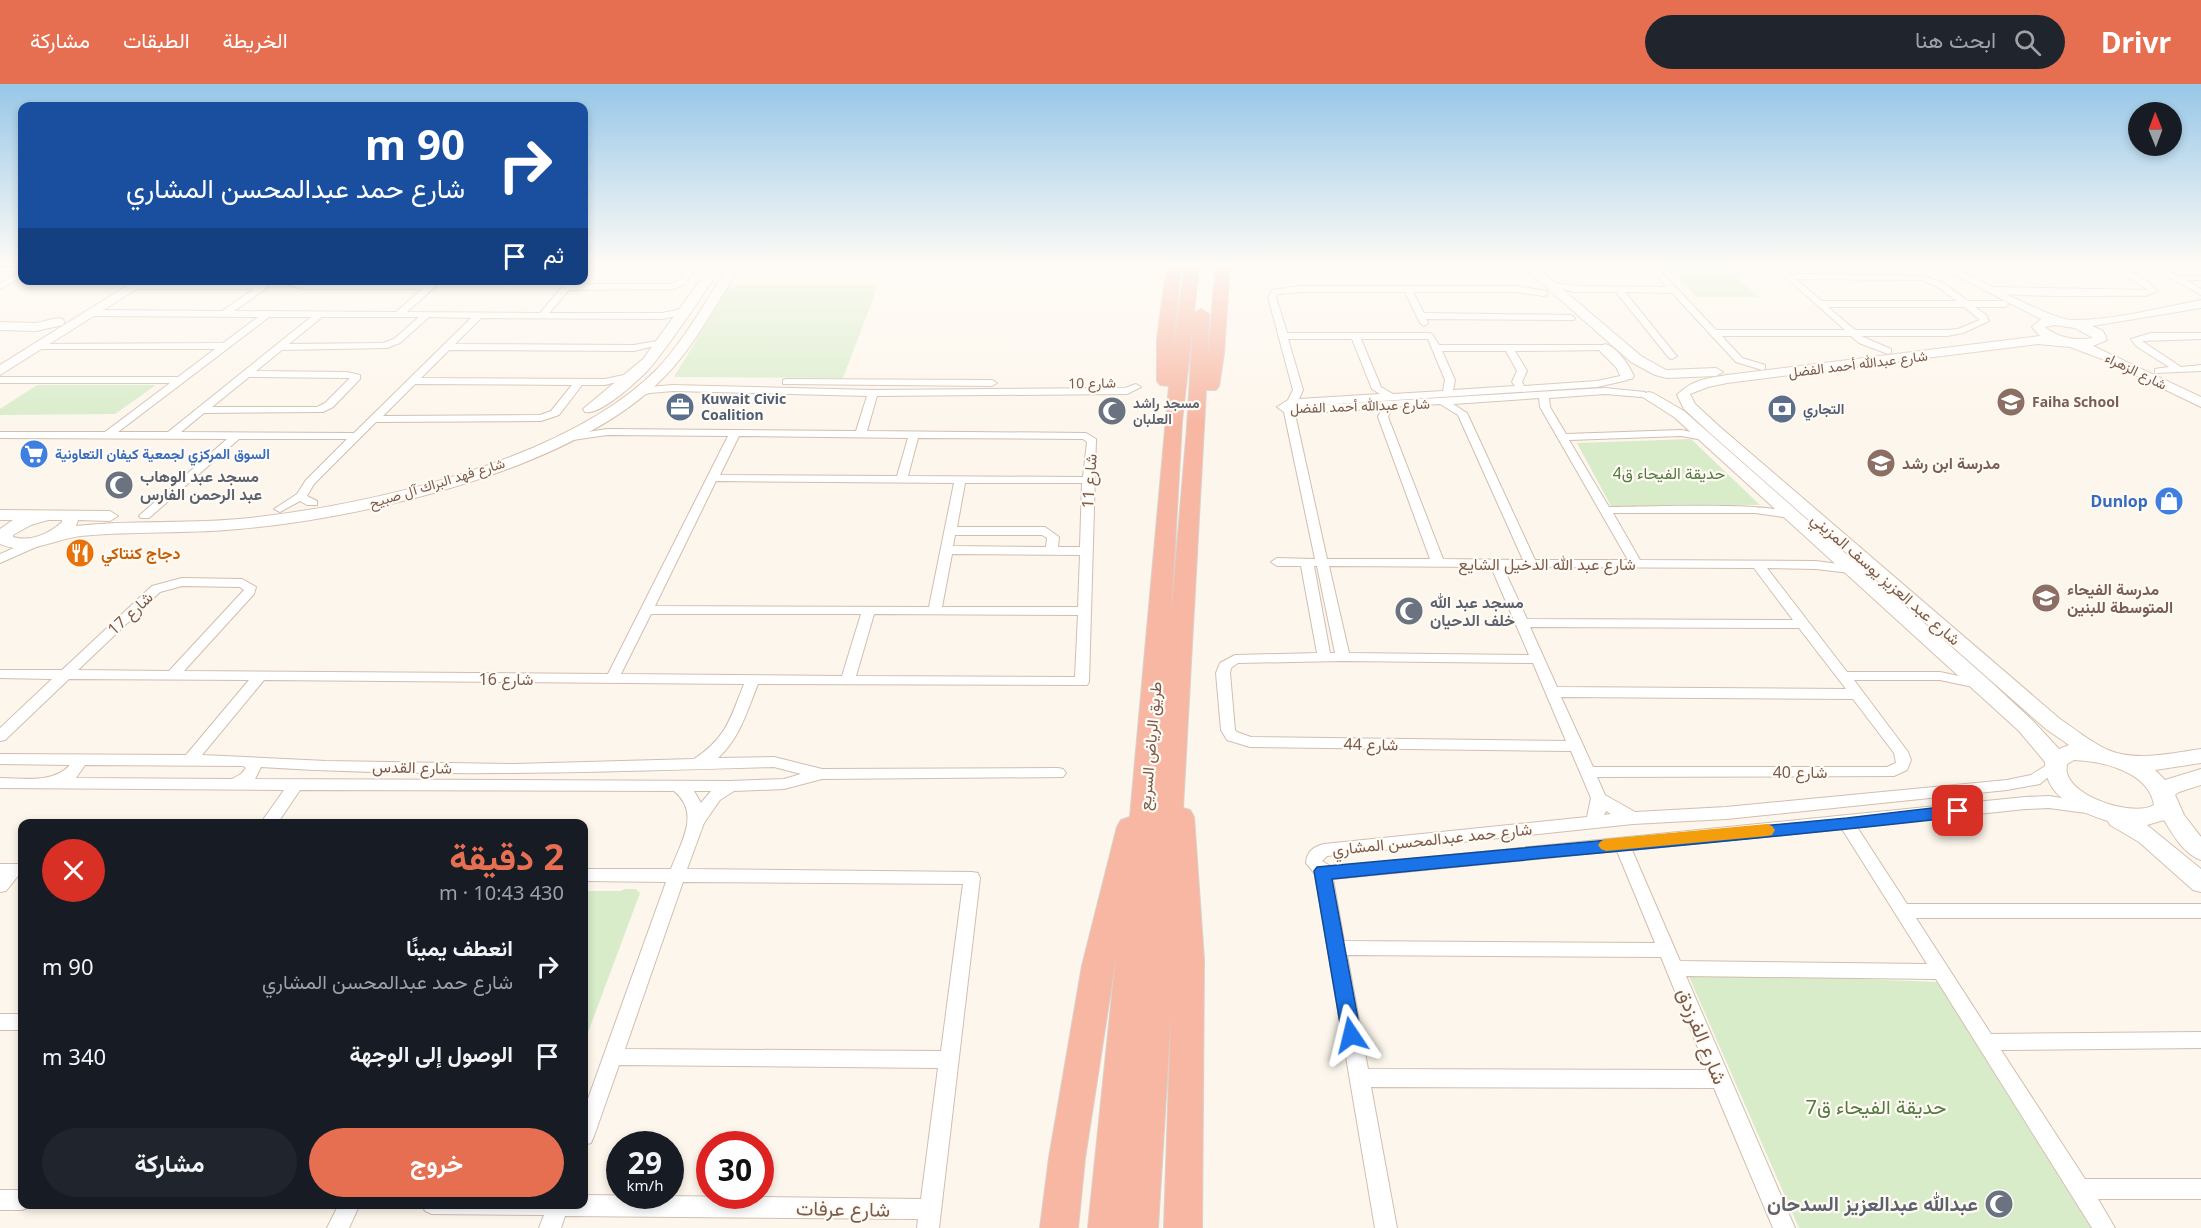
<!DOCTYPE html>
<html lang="ar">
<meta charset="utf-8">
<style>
:root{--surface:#171b24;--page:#20242c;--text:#f1f3f6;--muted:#9ea1a6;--accent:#e76f51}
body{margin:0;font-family:"Noto Sans",Vazirmatn,sans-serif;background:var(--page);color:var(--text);direction:rtl;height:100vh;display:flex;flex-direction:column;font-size:22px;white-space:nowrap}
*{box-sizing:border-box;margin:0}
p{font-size:20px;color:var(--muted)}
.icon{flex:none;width:33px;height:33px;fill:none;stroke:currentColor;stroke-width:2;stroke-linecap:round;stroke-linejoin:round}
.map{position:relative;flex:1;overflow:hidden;direction:ltr}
.panel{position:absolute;left:18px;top:735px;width:570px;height:390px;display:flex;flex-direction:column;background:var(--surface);border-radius:12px;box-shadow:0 3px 9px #0003;direction:rtl}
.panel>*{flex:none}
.hud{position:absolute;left:18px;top:18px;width:570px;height:183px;border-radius:12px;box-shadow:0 3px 9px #0003;direction:rtl;background:#1a4fa0;color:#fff;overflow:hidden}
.needle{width:39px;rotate:359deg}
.controls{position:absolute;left:2128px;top:18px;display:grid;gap:12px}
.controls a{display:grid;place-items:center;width:54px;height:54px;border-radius:50%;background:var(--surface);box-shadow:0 3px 9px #0003;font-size:30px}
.speed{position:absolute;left:606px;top:1047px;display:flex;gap:12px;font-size:30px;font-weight:700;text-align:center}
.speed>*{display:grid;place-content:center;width:78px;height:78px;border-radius:50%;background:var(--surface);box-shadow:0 3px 9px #0003;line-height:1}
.speed small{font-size:15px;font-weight:400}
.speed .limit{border:9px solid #d22;background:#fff;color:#111}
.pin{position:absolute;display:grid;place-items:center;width:51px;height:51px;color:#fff;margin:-26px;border-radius:12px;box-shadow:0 3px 9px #0006}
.me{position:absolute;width:66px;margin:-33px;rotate:350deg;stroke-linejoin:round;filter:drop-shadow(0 0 4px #0008)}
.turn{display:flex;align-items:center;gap:21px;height:126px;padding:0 24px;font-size:27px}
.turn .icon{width:78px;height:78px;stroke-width:2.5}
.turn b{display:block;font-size:42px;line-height:51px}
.then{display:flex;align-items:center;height:57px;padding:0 24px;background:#0003;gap:12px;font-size:22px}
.round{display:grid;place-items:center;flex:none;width:63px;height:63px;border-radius:32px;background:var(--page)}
.headline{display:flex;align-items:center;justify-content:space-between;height:102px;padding:0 24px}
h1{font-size:36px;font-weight:700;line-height:45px;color:var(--accent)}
.cta{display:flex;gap:12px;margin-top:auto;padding:12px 24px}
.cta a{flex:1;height:69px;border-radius:36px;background:var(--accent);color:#fff;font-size:24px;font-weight:700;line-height:69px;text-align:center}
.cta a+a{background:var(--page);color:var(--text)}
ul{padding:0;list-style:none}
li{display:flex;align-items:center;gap:18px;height:90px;padding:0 24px}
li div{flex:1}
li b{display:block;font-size:22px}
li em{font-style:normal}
header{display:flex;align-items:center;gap:36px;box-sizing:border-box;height:84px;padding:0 30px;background:var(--accent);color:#fff}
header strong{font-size:28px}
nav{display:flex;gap:33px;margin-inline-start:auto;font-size:21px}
.search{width:420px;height:54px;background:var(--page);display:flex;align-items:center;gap:15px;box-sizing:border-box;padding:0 21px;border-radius:33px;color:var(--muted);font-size:22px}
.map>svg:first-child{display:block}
</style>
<header>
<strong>Drivr</strong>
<div class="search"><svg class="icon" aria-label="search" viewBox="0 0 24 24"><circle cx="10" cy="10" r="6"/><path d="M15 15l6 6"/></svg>ابحث هنا</div>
<nav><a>الخريطة</a><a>الطبقات</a><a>مشاركة</a></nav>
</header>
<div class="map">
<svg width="2201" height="1144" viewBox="0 0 2201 1144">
<rect width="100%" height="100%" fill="#fdf6ec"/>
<g fill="#d8ecc9">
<polygon points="1666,180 1723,180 1758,213 1697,213"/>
<polygon points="730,201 878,201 843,294 674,293"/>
<polygon points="37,301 156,301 115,330 0,331 0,325"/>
<polygon points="1691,355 1760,421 1611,422 1577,359"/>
<polygon points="625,805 636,805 640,809 584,959 584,807 621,807"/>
<polygon points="1687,888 1937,898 2091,1144 1799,1144"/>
</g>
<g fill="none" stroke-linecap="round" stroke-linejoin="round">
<g stroke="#d1beb0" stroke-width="2">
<g id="street">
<polygon points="584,180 592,180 584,186"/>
<path d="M690 180H698L685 200 674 205 569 206 549 229H662L683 225 687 228 686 230 662 235 481 234 455 260 634 261 662 256 667 259 634 267 449 266 421 294 605 295 633 289 638 292 605 301H582L559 331 541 337 376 338 314 400 307 412 317 417V421H307L300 417 280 428 274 425 297 410 306 396 347 355H239L149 434H141L139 432 141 430 227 355 0 354V348H105L170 299H0V293H178L215 265H40L37 264V260L223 259 258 233 92 232 88 229 92 226 222 227 254 205H137L133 202 134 200H267V204L234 227 396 228 422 205H301L286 199 287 196 301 199 428 200 432 198 436 201 435 203 407 228 540 229 568 196H576L574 200H670L679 196ZM269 233H311L168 348H118ZM322 233H419L394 255 383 259 289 260ZM429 233 471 234 354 349 181 348 204 329 323 328 333 323 360 295V291L347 288 256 287 282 266 387 264 400 259ZM249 293 347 294H350L325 319 317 323H212ZM415 300 572 301 551 327 540 331 383 332Z"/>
<polygon points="1491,180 1509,180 1519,183 1515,185"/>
<path d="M1525 180H1654L1716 246H1845L1771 180H1779L1791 190 1923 192 1942 198 1968 217H2005L2009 220 2005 223H1975L1986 231 1989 237 1963 249 1947 252H1861L1891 265V269L1888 270 1859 259 1851 252H1722L1742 274 1765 281V285L1762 286 1736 278 1672 209 1625 208 1675 270 1677 272 1672 275 1669 274 1616 208H1575L1546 201 1550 198 1575 202 1667 203 1648 182 1528 183H1525ZM1796 195 1922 196 1936 202 1957 217H1822ZM1828 223H1964L1980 236 1958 245 1947 246H1855Z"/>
<path d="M2107 180C2122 179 2148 195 2157 207L2145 212C2120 211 2001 215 1988 206L1992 203 2148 206Z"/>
<polygon points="2146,180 2155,180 2177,192 2201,192 2201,196 2186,196 2201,205 2201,211"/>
<rect x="0" y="183" width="22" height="4"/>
<polygon points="22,188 22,193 0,205 0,199"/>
<path d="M1300 202H1516L1547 207V211L1544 212 1516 208H1413L1424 229 1571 231 1575 234 1574 236 1426 235 1428 239 1424 242 1420 239 1405 208H1300L1278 210 1276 213 1287 249H1429L1432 250 1439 261H1604L1609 264 1607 266 1515 267 1527 287 1522 298 1524 302 1597 297 1625 291 1628 292V296L1597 303 1289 323 1605 304 1645 308 1646 310 1641 313 1605 310 1549 314 1550 323 1566 350 1681 346 1708 351 1709 353 1704 356 1681 352 1569 356 1609 423C1638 423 1780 417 1796 431L1790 434 1755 429H1613L1640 476 1816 477 1854 482 1856 485 1850 489 1816 485 1767 484 1847 588H1940L1983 597 1985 600 1978 604 1940 596H1854L1908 668 1911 676 1907 686 1894 692 1597 693 1605 711 1635 728 1726 723 2007 696 2031 691 2053 677 2058 678 2061 682 2040 700 2007 706 1726 735 1633 740 1327 772 1322 777 1332 783 2025 713 2049 712 2092 719 2094 723 2092 727 2086 729 2049 724 2025 725 1857 743 1907 820H2201V834H1916L1991 950 2201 948V964L2001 966 2085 1095H2201V1115H2098L2115 1144H2092L1936 895 1686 892 1795 1144H1773L1714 1004 1371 1003 1397 1144H1375L1315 790 1306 779C1307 767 1313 763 1324 760L1587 733 1591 714 1571 667 1250 663 1227 656 1221 646 1216 589 1220 579 1235 571 1317 569 1301 482H1277L1271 478 1277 474 1315 475 1284 328 1277 323 1288 316 1293 306 1268 213 1272 206ZM1288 255H1352L1372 305 1380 310 1299 315 1303 306ZM1361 255H1428L1445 296 1443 307 1393 310 1381 303ZM1442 267H1506L1517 287 1512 298 1515 302 1453 306 1455 296ZM1539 314 1540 323 1628 476H1535L1467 329 1453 320ZM1440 320 1458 331 1523 476 1443 475 1388 333 1392 323ZM1382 324 1378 333 1430 475H1327L1295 330ZM1314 482H1317L1335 569H1330ZM1329 482 1491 483 1529 571 1349 569ZM1503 483 1754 484 1793 536 1527 535ZM1530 543 1799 544 1846 605 1557 603ZM1343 577 1533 579 1566 657 1251 653 1237 648 1235 646 1230 589 1231 584 1238 579ZM1561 613 1853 615 1894 669 1896 679 1887 683H1593ZM1606 727 1611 730 1604 731ZM1842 745 1927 880 1680 877 1632 766ZM1617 767 1655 859 1344 857 1333 795ZM1347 871 1661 873 1707 986 1368 985Z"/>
<polygon points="2151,249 2201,249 2201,255 2142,257 2181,283 2201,281 2201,287 2155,289 2155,285 2169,283 2136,262 2131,255"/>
<polygon points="786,295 992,296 997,299 992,302 783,300 783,296"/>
<path d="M1136 300 1141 303 1127 310 877 312 867 347 1086 349 1096 355 1089 598 1087 601 758 600C747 627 740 654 718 674L774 673 822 685 1058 684 1063 685 1066 689 1063 693 822 695 784 705 734 707 720 716 704 739 687 785 972 788 978 789 980 794 939 1144H917L918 1135 565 1132 561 1144H539L544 1131 432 1130 425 1127 422 1120H584V1111L921 1115 938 984 619 981 594 1052 591 1059 584 1061V1026L666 798 584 797V785H671C681 758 701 729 674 707L300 706 277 740H260L284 706 0 704V694C24 694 53 700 70 681L0 680V670L186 671 249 596 69 595 5 656 0 657V644L52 595 0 594V586H62L152 502 182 494 242 495 256 503 254 510 184 587 608 590 728 352 607 351 566 357 561 354 562 352 607 345 856 347 867 312 673 307 650 309 636 313 631 310 632 308 649 303 673 301 873 306 1125 304ZM739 352 908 354 897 392 720 391ZM918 354 1083 355 1087 358 1083 393 908 392ZM716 397 954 399 929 523 655 522ZM965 399H1082L1080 463H1058L1059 453 1045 443H957ZM955 451H1042L1047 454 1046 463 953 462ZM952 470 1080 471 1078 523H942ZM182 502 240 503 244 506 169 587 78 586 160 508ZM651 530H861L842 592 621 590ZM874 530 1078 531 1075 593 856 592ZM264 596 744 600C730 635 727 653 694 675L514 680 326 677 202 671ZM85 681 243 682 246 684 241 690 232 695 76 694ZM261 683C432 694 603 688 774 683L801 690 784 695 730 697 255 695ZM694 707H711L701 719ZM683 798 963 800 941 967 625 965Z"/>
<polygon points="39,453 43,454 45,457 43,460 0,479 0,470"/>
<polygon points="0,780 22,780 22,792 18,792 6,807 0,808"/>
<rect x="0" y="930" width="22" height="16"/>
<polygon points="0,1106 22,1106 22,1120 31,1120 29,1123 22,1126 0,1126"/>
<polygon points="339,1120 360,1120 349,1144 327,1144"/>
</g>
</g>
<g stroke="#d6c0b0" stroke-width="2">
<g id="secondary">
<path d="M712 180H724C701 213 679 247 654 279 644 292 601 332 585 328L583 325 643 275Z"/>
<path d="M730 180H742C718 216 698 257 668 289 579 385 365 434 239 445 186 450 132 447 80 452 52 456 28 472 0 460V445L13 436H0V426L110 427 118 432 110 437 78 436 76 442C130 436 185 440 239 435 365 423 568 377 658 284 687 253 707 214 730 180ZM48 436H62V438C49 450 31 458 13 453V451L31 441Z"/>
<polygon points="1520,180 1533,180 1641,272 1666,286 1716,284 1723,288 1716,292 1667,294 1655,291 1631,278"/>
<path d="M1933 180H1947C1972 191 2052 237 2073 236 2116 236 2159 224 2201 216V224L2092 242 2103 247 2107 256 2093 262 2201 313V323L2102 275 2070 263 2038 260 1727 299 1708 303 1690 310 1695 320 1720 343 2060 635C2075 645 2092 659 2108 666 2136 678 2172 669 2201 665V679L2155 686 2165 696 2201 685V701L2179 708 2175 711 2184 731 2201 753V776C2184 770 2173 751 2164 736L2147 741 2201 785V808L2193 806 2139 758 2110 741 2108 737C2079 728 2044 712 2045 678L2019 647 1674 333 1641 312 1648 308 1653 309 1684 327 1990 597 2033 637 2059 665 2069 661 2046 645 1710 349 1684 325 1677 311C1693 296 1703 295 1727 291L2040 252 2032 243 2041 235ZM2055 241 2075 244 2093 254C2076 257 2058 254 2045 243ZM2074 676C2103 677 2149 688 2154 721 2134 733 2073 714 2067 689 2066 686 2067 683 2067 680Z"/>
<polygon points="136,196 151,196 0,291 0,281"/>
<polygon points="58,234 63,235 64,238 63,241 36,247 0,246 0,238 36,239"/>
<path d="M1605 260C1618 264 1628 280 1634 292L1632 295H1622L1616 283 1600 267 1598 264Z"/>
</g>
</g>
<g stroke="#dad1cd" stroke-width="2">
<path id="highway" d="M1167 180H1181L1173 265 1185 180H1199L1194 229 1201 225 1209 230 1208 270 1216 180H1230L1224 269 1219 302 1216 306H1206L1183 724 1190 726 1194 733 1204 876 1202 1144H1164L1171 930 1158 1144H1088L1116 873 1085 1074 1078 1144H1040L1049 1074 1082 882 1117 743 1121 736 1130 733 1169 302 1160 301 1157 297V256ZM1193 241 1187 344 1171 533 1182 337Z"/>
</g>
<use href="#street" fill="#fff" fill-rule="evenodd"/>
<use href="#secondary" fill="#fff" fill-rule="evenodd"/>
<use href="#highway" fill="#f7b7a3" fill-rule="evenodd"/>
</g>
<linearGradient id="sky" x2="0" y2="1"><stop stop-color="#97c7e8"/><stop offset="0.53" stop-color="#fefbf6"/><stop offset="1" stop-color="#fefbf6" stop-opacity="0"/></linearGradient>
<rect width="2201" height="340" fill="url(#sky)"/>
<path fill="#1a73e8" stroke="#114b97" stroke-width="1.5" d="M1958 721 1964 723 1966 727 1964 731 1958 733C1750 757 1541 773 1332 795L1361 951 1358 957 1351 959 1345 957 1342 951 1314 787 1317 783 1847 734Z"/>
<polygon fill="#f59e0b" points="1767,740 1772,742 1775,746 1772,751 1767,752 1606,767 1601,765 1598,761 1601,757 1606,755"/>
<defs>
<g id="school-disc" transform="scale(1.5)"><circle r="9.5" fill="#8d6e63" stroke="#fffaf3"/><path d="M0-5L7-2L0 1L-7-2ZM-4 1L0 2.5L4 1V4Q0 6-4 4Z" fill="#fff"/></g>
<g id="office-disc" transform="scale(1.5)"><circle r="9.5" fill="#5c6f8a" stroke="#fffaf3"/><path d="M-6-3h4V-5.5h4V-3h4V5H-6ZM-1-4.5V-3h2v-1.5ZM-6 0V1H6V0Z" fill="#fff"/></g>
<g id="bank-disc" transform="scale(1.5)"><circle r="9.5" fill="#5c6f8a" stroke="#fffaf3"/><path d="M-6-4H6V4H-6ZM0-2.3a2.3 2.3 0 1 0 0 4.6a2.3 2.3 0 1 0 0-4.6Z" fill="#fff"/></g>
<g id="mosque-disc" transform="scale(1.5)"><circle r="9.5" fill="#6b7280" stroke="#fffaf3"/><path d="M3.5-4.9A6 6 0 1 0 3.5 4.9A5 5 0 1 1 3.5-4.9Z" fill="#fff"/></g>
<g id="supermarket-disc" transform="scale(1.5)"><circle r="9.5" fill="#3f7fe0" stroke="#fffaf3"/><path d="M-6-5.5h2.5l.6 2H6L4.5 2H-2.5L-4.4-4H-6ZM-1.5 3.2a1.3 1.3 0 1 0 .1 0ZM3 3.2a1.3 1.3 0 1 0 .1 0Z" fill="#fff"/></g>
<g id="shop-disc" transform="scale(1.5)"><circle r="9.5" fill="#3f7fe0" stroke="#fffaf3"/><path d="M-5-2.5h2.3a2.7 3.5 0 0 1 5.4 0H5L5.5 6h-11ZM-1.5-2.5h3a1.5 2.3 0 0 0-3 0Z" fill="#fff"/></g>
<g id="restaurant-disc" transform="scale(1.5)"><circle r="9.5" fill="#e8710a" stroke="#fffaf3"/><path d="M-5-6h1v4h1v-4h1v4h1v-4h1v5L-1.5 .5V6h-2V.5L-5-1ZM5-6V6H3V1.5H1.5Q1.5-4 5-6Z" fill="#fff"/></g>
</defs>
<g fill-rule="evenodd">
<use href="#school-disc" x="2011" y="318"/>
<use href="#office-disc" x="680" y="323"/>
<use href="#bank-disc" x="1782" y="325"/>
<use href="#mosque-disc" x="1112" y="327"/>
<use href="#supermarket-disc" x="34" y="370"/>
<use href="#school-disc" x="1881" y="379"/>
<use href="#mosque-disc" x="119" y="401"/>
<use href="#shop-disc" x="2169" y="417"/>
<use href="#restaurant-disc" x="80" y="469"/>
<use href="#school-disc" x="2046" y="514"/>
<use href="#mosque-disc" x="1409" y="527"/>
<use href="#mosque-disc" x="1999" y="1120"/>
</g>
<g text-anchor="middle" stroke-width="4.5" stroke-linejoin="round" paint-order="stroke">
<g font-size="14" fill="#7a5c4d" stroke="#fffaf3">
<text transform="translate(1858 280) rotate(-7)" y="5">شارع عبدالله أحمد الفضل</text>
<text transform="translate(2136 287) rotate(26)" y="5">شارع الزهراء</text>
<text transform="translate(1092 299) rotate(-1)" y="5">شارع 10</text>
<text transform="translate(1360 322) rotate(-2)" y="5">شارع عبدالله أحمد الفضل</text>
<text transform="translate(437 399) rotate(-17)" y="5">شارع فهد البراك آل صبيح</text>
</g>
<g font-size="14" font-weight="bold" fill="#4e5e75" stroke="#fffaf3" text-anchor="start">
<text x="701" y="320">Kuwait Civic<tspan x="701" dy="16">Coalition</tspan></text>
<text x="1803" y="330">التجاري</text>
</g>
<g font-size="14" font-weight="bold" fill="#785e54" stroke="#fffaf3" text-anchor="start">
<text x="2032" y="323">Faiha School</text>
</g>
<g font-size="14" font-weight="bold" fill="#5b616d" stroke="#fffaf3" text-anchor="start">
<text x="1133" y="324">مسجد راشد<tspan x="1133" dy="16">العلبان</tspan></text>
</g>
<g font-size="14" font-weight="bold" fill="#366cbe" stroke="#fffaf3" text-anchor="start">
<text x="55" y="375">السوق المركزي لجمعية كيفان التعاونية</text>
</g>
<g font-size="16" font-weight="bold" fill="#785e54" stroke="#fffaf3" text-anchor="start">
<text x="1902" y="385">مدرسة ابن رشد</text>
<text x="2067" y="511">مدرسة الفيحاء<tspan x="2067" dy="18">المتوسطة للبنين</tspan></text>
</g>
<g font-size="16" fill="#537a41" stroke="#fffaf3">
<text x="1669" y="395">حديقة الفيحاء ق4</text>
</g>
<g font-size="16" font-weight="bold" fill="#5b616d" stroke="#fffaf3" text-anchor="start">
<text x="140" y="398">مسجد عبد الوهاب<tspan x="140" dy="18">عبد الرحمن الفارس</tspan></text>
<text x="1430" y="524">مسجد عبد الله<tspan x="1430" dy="18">خلف الدحيان</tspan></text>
</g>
<g font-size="16" fill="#7a5c4d" stroke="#fffaf3">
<text transform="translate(1089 397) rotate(-86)" y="6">شارع 11</text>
<text x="1547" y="486">شارع عبد الله الدخيل الشايع</text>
<text transform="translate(1886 495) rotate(41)" y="6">شارع عبد العزيز يوسف المزيني</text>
<text transform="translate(130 529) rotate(-43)" y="6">شارع 17</text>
<text x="506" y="601">شارع 16</text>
<text transform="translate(1371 660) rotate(1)" y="6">شارع 44</text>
<text transform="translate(1150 662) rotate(-85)" y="6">طريق الرياض السريع</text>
<text transform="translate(412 683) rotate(1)" y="6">شارع القدس</text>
<text x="1800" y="694">شارع 40</text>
<text transform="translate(1432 755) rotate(-6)" y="6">شارع حمد عبدالمحسن المشاري</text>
</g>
<g font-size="16" font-weight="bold" fill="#366cbe" stroke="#fffaf3" text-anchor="end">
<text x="2148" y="423">Dunlop</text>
</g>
<g font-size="16" font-weight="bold" fill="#c56008" stroke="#fffaf3" text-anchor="start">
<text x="101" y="475">دجاج كنتاكي</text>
</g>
<g font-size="20" fill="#7a5c4d" stroke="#fffaf3">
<text transform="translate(1702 952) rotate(68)" y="7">شارع الفرزدق</text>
<text transform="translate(843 1125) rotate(1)" y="7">شارع عرفات</text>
</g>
<g font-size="20" fill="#537a41" stroke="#fffaf3">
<text x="1876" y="1030">حديقة الفيحاء ق7</text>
</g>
<g font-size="20" font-weight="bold" fill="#5b616d" stroke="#fffaf3" text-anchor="end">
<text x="1978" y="1127">عبدالله عبدالعزيز السدحان</text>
</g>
</g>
</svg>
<div class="controls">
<a><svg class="needle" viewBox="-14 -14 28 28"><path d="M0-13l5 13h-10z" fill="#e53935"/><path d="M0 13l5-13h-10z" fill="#9ea1a6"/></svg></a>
</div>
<div class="speed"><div>29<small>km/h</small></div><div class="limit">30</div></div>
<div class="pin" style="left:1958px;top:727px;background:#d93025"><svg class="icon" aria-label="arrive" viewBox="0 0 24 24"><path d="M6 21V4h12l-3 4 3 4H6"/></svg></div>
<svg class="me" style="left:1351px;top:951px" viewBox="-20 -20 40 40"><path d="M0-17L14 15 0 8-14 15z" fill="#1a73e8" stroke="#fff" stroke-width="4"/></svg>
<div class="hud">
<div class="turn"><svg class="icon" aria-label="right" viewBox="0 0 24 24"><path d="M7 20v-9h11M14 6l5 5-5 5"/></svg><div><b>90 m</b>شارع حمد عبدالمحسن المشاري</div></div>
<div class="then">ثم<svg class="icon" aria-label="arrive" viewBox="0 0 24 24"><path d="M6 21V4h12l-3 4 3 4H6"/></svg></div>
</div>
<section class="panel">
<div class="headline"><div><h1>2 دقيقة</h1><p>430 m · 10:43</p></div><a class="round" style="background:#d93025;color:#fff"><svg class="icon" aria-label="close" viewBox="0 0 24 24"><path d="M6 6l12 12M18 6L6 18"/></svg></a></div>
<ul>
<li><svg class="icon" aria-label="right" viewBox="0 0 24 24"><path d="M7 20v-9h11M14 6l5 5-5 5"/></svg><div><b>انعطف يمينًا</b><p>شارع حمد عبدالمحسن المشاري</p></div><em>90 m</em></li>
<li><svg class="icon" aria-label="arrive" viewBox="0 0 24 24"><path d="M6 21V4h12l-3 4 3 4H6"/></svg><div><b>الوصول إلى الوجهة</b></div><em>340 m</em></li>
</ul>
<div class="cta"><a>خروج</a><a>مشاركة</a></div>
</section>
</div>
